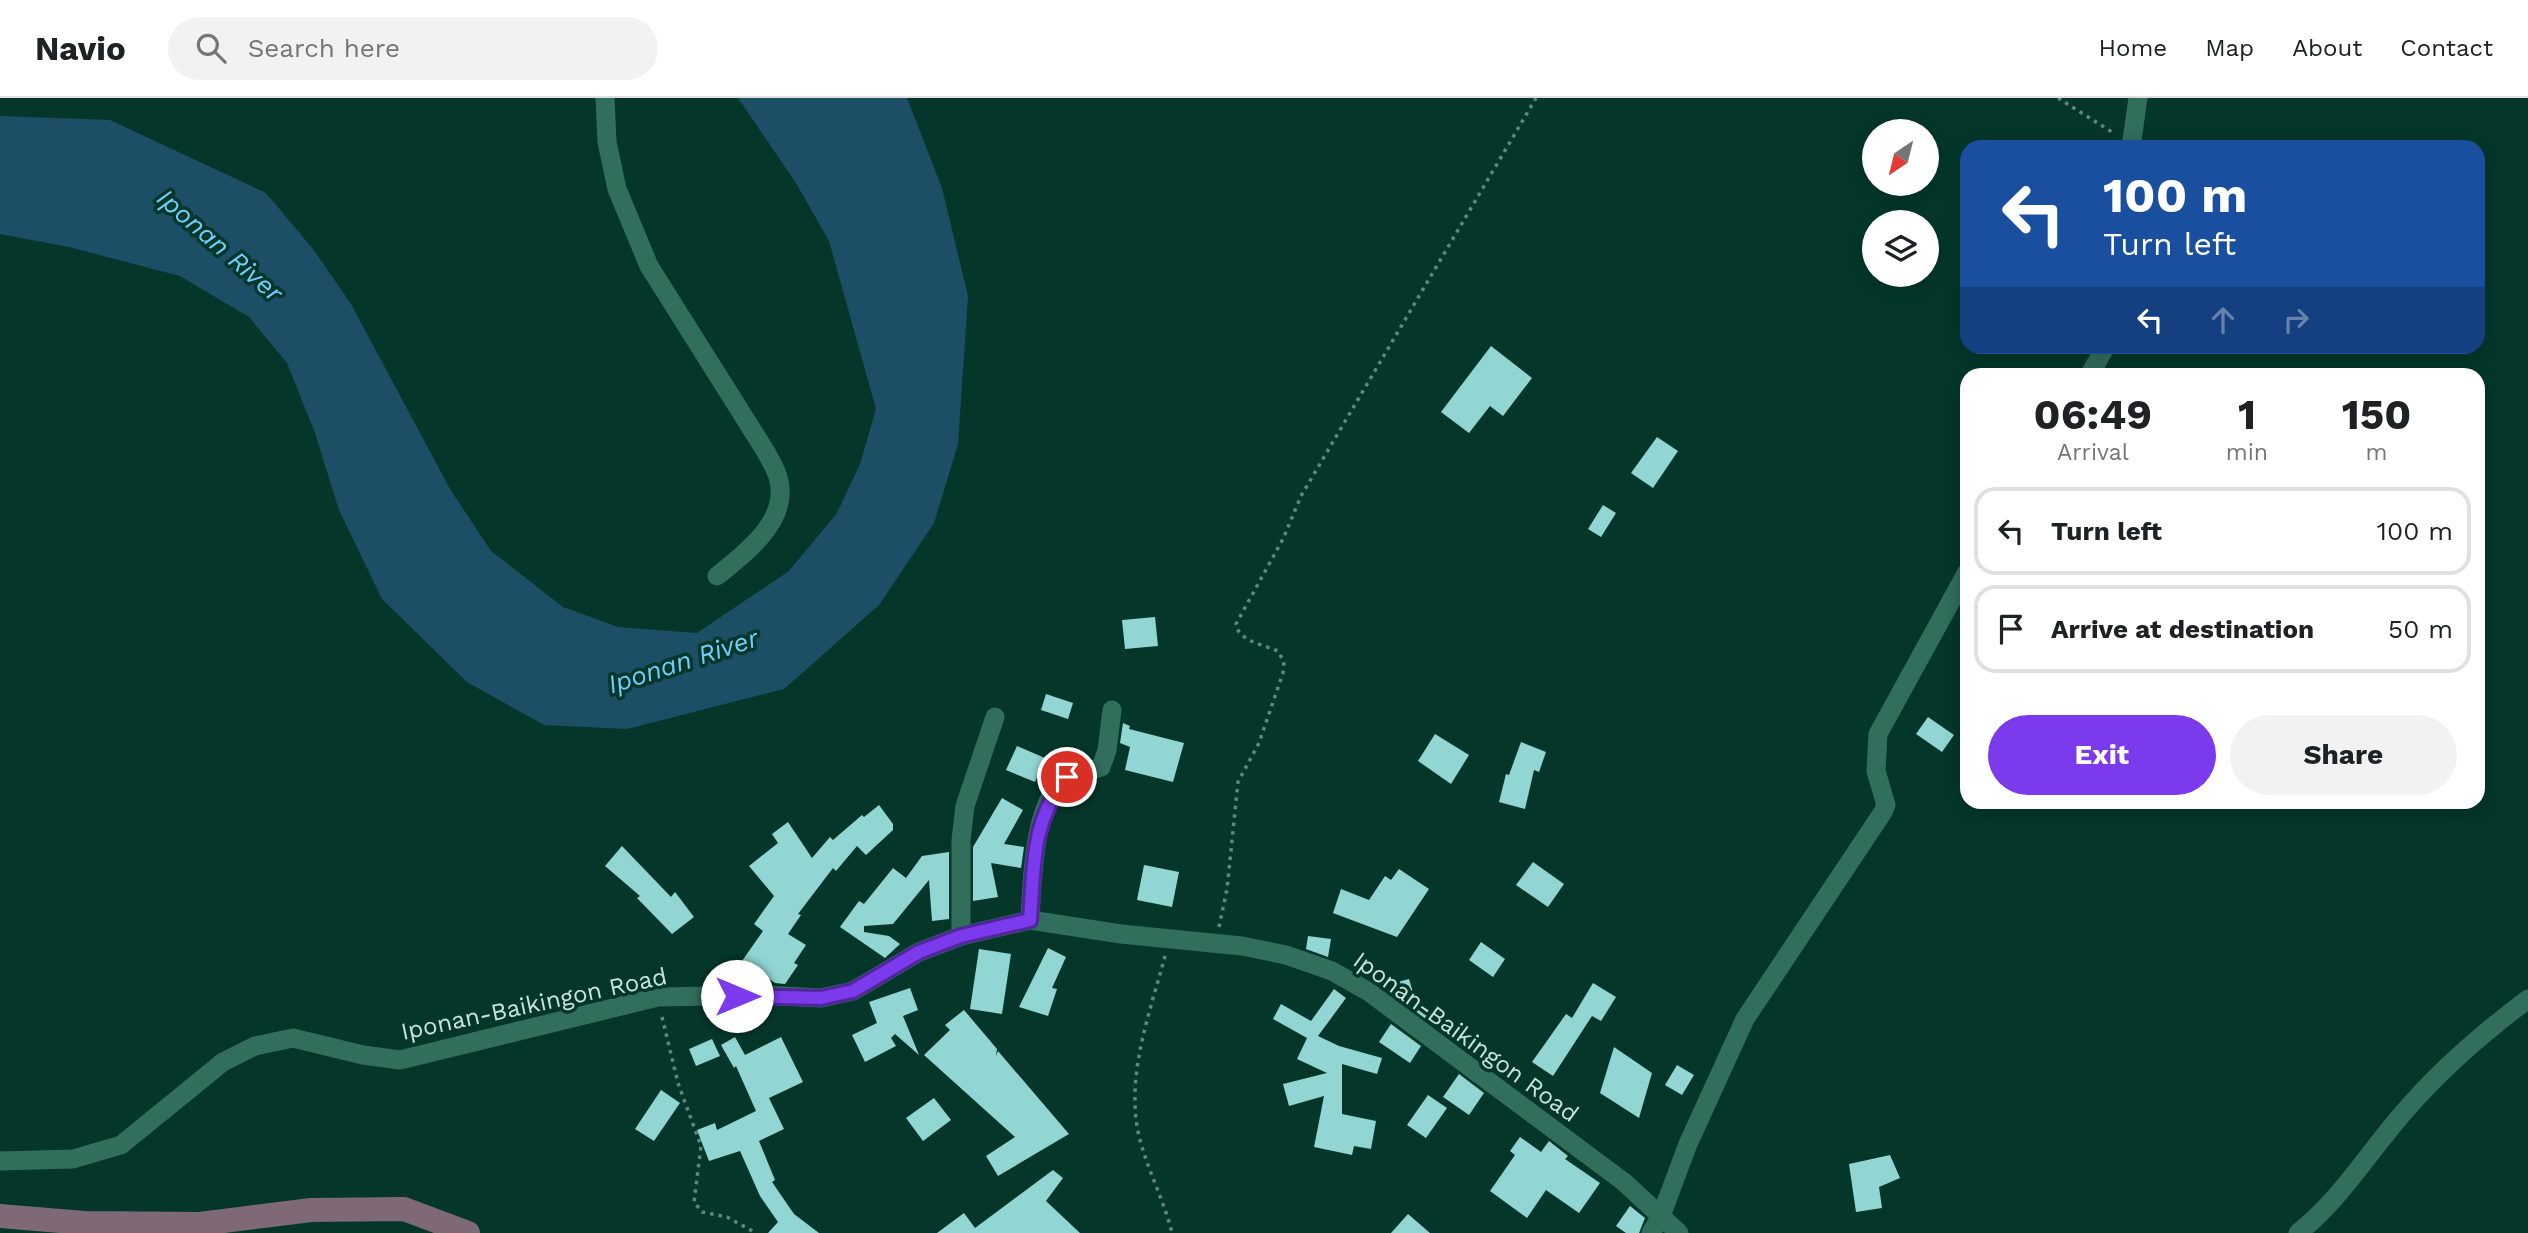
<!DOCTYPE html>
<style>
:root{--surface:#fff;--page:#f2f2f2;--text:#202124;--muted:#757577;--line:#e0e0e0;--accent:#7c3aed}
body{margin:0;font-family:"Work Sans",sans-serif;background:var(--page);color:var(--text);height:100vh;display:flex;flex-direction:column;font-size:26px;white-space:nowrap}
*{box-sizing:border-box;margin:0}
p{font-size:23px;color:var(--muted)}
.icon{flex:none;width:38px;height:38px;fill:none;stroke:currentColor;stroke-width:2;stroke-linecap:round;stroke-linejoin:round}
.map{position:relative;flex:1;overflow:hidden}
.sheet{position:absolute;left:1960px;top:270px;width:525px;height:441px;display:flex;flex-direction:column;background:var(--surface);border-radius:21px;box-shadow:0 4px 18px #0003}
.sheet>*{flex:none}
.hud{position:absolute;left:1960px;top:42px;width:525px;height:214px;border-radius:21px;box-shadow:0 4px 18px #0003;background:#1a4fa0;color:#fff;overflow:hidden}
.needle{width:46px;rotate:215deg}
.fabs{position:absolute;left:1862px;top:21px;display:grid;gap:14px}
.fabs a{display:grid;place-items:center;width:77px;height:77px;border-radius:50%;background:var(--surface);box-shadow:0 4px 18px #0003;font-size:35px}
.pin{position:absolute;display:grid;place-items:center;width:60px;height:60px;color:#fff;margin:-30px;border:4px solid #fff;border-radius:50%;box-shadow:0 2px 7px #0007}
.me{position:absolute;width:77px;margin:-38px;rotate:90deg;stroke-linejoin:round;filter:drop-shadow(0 0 5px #0008)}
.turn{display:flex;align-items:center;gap:24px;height:147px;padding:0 28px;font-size:32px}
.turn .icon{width:91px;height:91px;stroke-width:2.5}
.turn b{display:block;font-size:49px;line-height:60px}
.lanes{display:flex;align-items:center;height:66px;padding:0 28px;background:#0003;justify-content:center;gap:35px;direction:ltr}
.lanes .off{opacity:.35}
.eta{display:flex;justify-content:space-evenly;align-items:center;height:119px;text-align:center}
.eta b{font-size:42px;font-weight:700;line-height:49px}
.primary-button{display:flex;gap:14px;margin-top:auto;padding:14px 28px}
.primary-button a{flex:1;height:80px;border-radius:42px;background:var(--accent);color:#fff;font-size:28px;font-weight:700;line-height:80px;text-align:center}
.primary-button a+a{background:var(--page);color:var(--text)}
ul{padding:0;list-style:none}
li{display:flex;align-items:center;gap:21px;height:88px;margin:0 14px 10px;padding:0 14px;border:4px solid var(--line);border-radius:21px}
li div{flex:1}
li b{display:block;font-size:26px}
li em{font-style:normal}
header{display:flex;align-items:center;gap:42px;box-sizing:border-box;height:98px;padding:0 35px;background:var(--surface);border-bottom:2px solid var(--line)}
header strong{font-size:33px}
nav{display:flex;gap:38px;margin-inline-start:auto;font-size:24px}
.search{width:490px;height:63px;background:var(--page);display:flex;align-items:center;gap:18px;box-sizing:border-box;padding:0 24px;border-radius:38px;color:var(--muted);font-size:26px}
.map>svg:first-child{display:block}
</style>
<header>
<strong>Navio</strong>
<div class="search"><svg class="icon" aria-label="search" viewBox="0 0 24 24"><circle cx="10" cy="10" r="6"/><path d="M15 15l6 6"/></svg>Search here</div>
<nav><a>Home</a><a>Map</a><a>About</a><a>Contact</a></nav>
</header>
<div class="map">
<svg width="2528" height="1135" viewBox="0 0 2528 1135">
<rect width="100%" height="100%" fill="#04372a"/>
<polygon fill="#1c4f66" points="738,0 907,0 942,90 968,198 958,346 934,425 879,507 784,591 627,631 544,627 467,584 382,501 339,412 315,335 287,265 249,219 180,178 69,149 0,136 0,18 110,22 266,95 313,151 351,206 450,391 491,453 563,509 618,529 697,535 789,473 837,415 860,366 876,311 829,143 796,85"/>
<g fill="#91d6d2">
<polygon points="1491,248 1532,280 1503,318 1490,308 1469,335 1441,314"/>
<polygon points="1657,339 1678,353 1653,390 1631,375"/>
<polygon points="1603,407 1616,415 1601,439 1588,431"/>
<polygon points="1155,519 1158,548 1125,551 1122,522"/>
<polygon points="1046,596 1073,605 1068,621 1041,612"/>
<polygon points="1928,619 1954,637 1942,654 1916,636"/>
<polygon points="1123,625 1130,628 1129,631 1184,645 1173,684 1125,672 1130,649 1120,645"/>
<polygon points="1435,636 1469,657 1451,686 1418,663"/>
<polygon points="1521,644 1546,654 1539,674 1534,672 1525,711 1499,704 1506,676 1509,677"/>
<polygon points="1017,648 1045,660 1035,684 1006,672"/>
<polygon points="1002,700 1023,712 1004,746 1024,749 1021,770 991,765 998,799 973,803 973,749"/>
<polygon points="879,707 893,726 893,732 866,757 857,748 836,773 833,770 798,816 801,817 788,836 806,847 794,865 798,867 785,886 775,885 742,863 763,833 754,826 774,798 749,768 778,745 772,736 788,724 812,760 830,739 833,742 862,717 864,719"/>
<polygon points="622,748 671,799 675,794 694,819 672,836 637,800 640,798 605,768"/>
<polygon points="949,754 949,821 932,823 929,782 893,826 864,828 864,834 889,838 900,846 885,860 840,829 859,803 864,806 893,770 906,780 922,758"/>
<polygon points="1533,764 1564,786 1548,809 1516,787"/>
<polygon points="1144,767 1179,774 1172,809 1137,802"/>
<polygon points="1399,771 1429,791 1397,839 1333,815 1341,791 1369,802 1385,778 1391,782"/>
<polygon points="1308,838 1331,841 1328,859 1306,851"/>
<polygon points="1481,844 1505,861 1493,879 1469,862"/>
<polygon points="1048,850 1066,859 1052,890 1057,891 1048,918 1019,909"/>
<polygon points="979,851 1011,856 1002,916 970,911"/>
<polygon points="1409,881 1418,911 1437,924 1434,927 1396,899 1394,885"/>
<polygon points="1593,885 1616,899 1601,923 1592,918 1553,978 1532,964 1566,916 1572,920"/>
<polygon points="910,890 918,912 903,918 919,957 895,936 891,940 896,948 865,964 852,937 877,925 869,904"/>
<polygon points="1334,891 1346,900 1318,938 1339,948 1382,960 1377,976 1342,966 1342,1016 1376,1023 1371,1051 1354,1048 1352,1057 1314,1049 1324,998 1289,1008 1283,986 1327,975 1297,961 1307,940 1273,921 1281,906 1311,923"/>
<polygon points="964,912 997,951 996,958 998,953 1069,1036 998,1078 986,1058 1015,1039 924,957 950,932 945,927"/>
<polygon points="1391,926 1421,948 1410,965 1379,944"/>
<polygon points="735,939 745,957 781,939 803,984 769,1000 784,1031 759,1043 775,1082 772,1084 794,1116 819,1135 768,1135 778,1124 760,1098 740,1053 709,1063 697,1032 715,1025 717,1032 756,1013 736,968 734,970 721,947"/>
<polygon points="712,941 720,958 696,968 689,951"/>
<polygon points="1614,949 1652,975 1639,1020 1600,995"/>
<polygon points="1677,967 1694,977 1682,997 1665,987"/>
<polygon points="1459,976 1484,995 1469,1017 1443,999"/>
<polygon points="661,992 680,1005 654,1043 635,1031"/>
<polygon points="1428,997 1447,1010 1426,1040 1407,1027"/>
<polygon points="934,1000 951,1022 923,1043 906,1020"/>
<polygon points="1520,1039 1541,1054 1549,1043 1568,1058 1565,1061 1600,1085 1579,1115 1546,1092 1527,1120 1490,1093 1515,1057 1510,1053"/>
<polygon points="1890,1057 1900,1080 1879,1089 1882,1110 1856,1114 1849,1066"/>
<polygon points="1053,1072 1063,1080 1046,1103 1080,1135 937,1135 964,1115 975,1130"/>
<polygon points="1630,1108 1645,1120 1639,1135 1626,1135 1616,1128"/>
<polygon points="1408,1116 1430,1135 1391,1135"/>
</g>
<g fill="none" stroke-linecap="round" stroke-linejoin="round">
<g stroke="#5e887c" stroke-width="3.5" stroke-dasharray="3.5 5" stroke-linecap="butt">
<polyline points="2058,0 2115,36"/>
<path d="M1219 829 1227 791 1238 684 1259 645 1283 575 1284 564 1278 553C1264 547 1238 543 1236 526L1283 441 1301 398 1536 0"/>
<path d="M1165 858C1150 915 1125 978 1139 1038 1147 1071 1164 1102 1172 1135"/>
<polyline points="662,919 678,985 701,1048 694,1104 702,1114 727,1119 756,1135"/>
</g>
<g stroke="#316e5c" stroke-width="19">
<path d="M605 0 607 44 617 91 649 168 766 354C770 362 776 371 778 379 791 422 745 455 717 478"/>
<polyline points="2131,49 2138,0"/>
<polyline points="2090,276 2106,248"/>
<path d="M1030 822C1032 787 1033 696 1069 679 1079 674 1091 673 1101 669L1107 652 1112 612"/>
<polyline points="961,838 961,742 965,708 995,619"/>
<polyline points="0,1063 73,1061 121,1047 223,964 255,948 293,940 363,957 400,962 658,899 763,897 821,900 853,893 919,854 961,838 1030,822 1121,836 1242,848 1286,857 1332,873 1369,894 1624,1084 1679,1135"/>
<polyline points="1651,1135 1661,1118 1688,1046 1745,921 1883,714 1886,707 1876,673 1878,636 1967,474"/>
<path d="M2298 1135C2341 1101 2368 1055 2404 1014 2440 972 2484 934 2528 901"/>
</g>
<polyline stroke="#7f6977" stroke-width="24" points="0,1118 84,1125 200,1126 311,1112 404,1111 468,1135"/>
</g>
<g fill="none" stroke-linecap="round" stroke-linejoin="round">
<g stroke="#51269a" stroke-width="18">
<path id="route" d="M737 898 821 900 853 893 919 854 961 838 1030 822C1034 768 1031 723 1067 679"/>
</g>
<use href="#route" stroke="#7c3aed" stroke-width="12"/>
</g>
<g text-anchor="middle" stroke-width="7" stroke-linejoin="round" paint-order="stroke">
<g font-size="24" fill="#c6e4d9" stroke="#04372a">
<text transform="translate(534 906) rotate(-12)" y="8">Iponan-Baikingon Road</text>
<text transform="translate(1466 939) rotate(36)" y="8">Iponan-Baikingon Road</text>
</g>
<g font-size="26" font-style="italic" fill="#6fcffe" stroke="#04372a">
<text transform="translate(220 147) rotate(41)" y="9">Iponan River</text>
<text transform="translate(683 563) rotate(-18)" y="9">Iponan River</text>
</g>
</g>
</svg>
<div class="fabs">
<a><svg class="needle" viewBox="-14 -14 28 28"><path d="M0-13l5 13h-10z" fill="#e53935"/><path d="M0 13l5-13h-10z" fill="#757577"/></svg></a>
<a><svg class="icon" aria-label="layers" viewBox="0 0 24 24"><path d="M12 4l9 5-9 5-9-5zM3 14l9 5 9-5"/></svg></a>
</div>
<div class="pin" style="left:1067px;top:679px;background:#d93025"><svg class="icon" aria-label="arrive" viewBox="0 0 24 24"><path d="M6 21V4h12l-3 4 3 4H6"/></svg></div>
<svg class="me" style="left:737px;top:898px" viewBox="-20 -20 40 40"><circle r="19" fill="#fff"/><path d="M0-13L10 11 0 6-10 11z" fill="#7c3aed"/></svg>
<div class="hud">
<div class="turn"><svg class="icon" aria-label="left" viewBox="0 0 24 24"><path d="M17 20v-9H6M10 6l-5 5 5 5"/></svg><div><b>100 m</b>Turn left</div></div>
<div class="lanes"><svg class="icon" aria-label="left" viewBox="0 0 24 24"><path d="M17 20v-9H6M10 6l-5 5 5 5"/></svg><svg class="icon off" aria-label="ahead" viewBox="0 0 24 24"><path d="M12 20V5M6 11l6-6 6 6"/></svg><svg class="icon off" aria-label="right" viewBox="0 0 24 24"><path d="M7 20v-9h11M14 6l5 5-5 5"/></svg></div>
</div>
<section class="sheet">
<div class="eta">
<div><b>06:49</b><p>Arrival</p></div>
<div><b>1</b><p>min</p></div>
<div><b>150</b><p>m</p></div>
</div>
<ul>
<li><svg class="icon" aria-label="left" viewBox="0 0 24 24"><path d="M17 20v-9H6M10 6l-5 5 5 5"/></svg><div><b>Turn left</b></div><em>100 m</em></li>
<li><svg class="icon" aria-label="arrive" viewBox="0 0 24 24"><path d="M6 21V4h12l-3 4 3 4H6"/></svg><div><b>Arrive at destination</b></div><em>50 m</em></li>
</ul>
<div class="primary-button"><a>Exit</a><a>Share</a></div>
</section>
</div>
